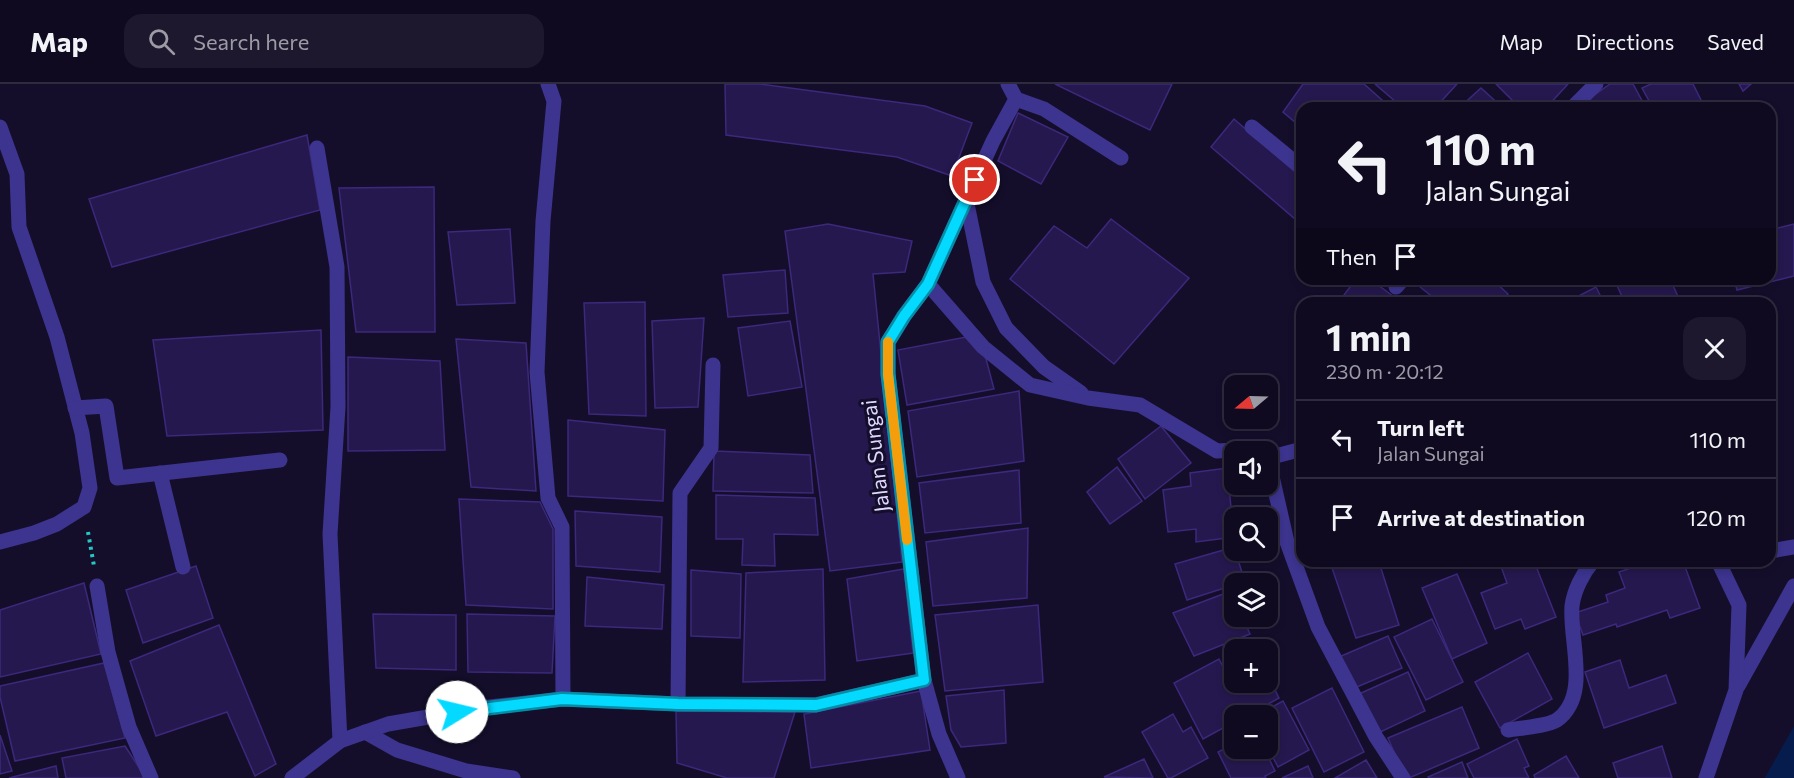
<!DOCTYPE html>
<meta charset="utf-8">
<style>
:root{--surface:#0f0a20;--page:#1d182d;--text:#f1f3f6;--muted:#9b9aa5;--line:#2f2b3e}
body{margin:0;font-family:Commissioner,sans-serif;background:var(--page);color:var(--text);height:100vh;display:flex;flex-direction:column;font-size:22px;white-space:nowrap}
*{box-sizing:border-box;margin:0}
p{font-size:20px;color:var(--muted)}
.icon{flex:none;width:33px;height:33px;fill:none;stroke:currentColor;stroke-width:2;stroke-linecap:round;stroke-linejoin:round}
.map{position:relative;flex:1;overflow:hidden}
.panel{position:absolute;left:1296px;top:213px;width:480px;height:270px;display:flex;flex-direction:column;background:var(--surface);border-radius:18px;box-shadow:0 3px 9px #0003,0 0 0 2px var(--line)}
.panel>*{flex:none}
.top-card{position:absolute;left:1296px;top:18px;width:480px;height:183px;border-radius:18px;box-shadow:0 3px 9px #0003,0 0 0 2px var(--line);background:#0f0a20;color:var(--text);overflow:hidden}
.needle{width:39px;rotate:251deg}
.tools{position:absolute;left:1224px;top:291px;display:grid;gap:12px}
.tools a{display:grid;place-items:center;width:54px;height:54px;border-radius:12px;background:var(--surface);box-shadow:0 3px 9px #0003,0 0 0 2px var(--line);font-size:30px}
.pin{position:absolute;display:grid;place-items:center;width:51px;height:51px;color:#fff;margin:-26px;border:3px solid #fff;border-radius:50%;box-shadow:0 2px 6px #0007}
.me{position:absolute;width:66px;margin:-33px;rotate:81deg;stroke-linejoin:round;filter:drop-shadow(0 0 4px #0008)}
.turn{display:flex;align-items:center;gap:21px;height:126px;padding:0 30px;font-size:27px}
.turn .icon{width:78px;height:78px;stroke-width:2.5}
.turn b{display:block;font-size:42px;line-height:51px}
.then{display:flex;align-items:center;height:57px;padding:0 30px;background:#0003;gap:12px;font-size:22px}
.round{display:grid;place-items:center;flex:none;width:63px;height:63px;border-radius:18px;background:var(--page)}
.head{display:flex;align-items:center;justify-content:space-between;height:102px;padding:0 30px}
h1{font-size:36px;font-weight:700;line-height:45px}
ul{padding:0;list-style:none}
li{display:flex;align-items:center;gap:18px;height:78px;padding:0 30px;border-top:2px solid var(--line)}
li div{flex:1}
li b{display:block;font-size:22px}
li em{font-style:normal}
header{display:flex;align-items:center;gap:36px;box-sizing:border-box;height:84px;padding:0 30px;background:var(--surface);border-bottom:2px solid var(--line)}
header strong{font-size:28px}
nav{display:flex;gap:33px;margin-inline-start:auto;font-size:21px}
.search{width:420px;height:54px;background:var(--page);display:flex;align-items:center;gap:15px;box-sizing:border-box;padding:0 21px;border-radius:18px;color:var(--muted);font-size:22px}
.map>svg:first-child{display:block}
</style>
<header>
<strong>Map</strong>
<div class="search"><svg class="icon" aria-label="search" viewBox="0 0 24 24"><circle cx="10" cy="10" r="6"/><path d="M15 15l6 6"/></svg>Search here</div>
<nav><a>Map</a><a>Directions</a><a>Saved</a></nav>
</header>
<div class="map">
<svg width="1794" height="694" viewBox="0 0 1794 694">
<rect width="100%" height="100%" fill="#140e2b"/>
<polygon fill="#051c4d" points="1794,642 1794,694 1765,694 1767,690"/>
<g fill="#25184e" stroke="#3c287c" stroke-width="1.5">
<polygon points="725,0 760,0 925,22 972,39 952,92 897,73 726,51"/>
<polygon points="1055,0 1172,0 1150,46"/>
<polygon points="1303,0 1364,0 1391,24 1302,24 1302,44 1283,28"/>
<polygon points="1375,0 1457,0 1435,24 1403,24"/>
<polygon points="1496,0 1568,0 1546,24 1520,24"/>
<polygon points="1610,0 1633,0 1646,24 1594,24 1589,15"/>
<polygon points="1651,0 1693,0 1705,24 1653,24 1642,4"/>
<polygon points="1739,0 1751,0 1743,7"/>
<polygon points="1481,4 1503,24 1459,24"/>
<polygon points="1018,29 1068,53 1041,100 998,77"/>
<polygon points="1234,35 1302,94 1302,141 1211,63"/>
<polygon points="307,51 320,126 112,183 89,115"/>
<polygon points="434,103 435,248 356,248 339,104"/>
<polygon points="1111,135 1189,194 1114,280 1010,195 1054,142 1087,164"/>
<polygon points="828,140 912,157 905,188 873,190 902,478 830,487 785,147"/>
<polygon points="1794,140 1794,192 1737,206 1734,195 1770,195 1770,146"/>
<polygon points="510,145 515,219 457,221 448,148"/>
<polygon points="785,186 788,229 728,233 723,191"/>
<polygon points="1356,195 1370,195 1402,219 1338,219"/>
<polygon points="1417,195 1492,195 1508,210 1501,219 1440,219 1414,198"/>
<polygon points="1614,195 1670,195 1681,219 1625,219"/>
<polygon points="1596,203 1604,219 1565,219"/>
<polygon points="645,218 646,332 589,330 584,219"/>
<polygon points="704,234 698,323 655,324 652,237"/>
<polygon points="790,237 802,303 748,312 738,244"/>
<polygon points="321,246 323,346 167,352 153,256"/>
<polygon points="966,253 985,271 994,305 907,321 898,266"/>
<polygon points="456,255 526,259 536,407 471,403"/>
<polygon points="348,273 440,277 445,366 348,367"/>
<polygon points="1019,307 1024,377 917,393 908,327"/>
<polygon points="568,336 665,346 663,417 568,412"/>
<polygon points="1161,342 1191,379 1145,415 1118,375"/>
<polygon points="714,367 810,371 813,409 713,407"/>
<polygon points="1117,383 1142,417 1110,440 1087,408"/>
<polygon points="1227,384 1234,453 1196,458 1196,445 1168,448 1163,406 1191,402 1190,389"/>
<polygon points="1019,386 1021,439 925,449 919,399"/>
<polygon points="716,411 815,414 818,451 774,450 775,482 742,481 743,455 716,455"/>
<polygon points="459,415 540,418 553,445 553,525 466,521"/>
<polygon points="575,427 662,433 660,488 576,482"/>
<polygon points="1028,444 1027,514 933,522 926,458"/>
<polygon points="1234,463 1245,498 1234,500 1234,501 1187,516 1175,480"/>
<polygon points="1499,477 1534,477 1556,533 1525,545 1521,535 1495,545 1481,509 1507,499"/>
<polygon points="1651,477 1683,477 1700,524 1670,534 1667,526 1617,543 1616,540 1583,551 1575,529 1608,518 1606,511 1625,504 1619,488"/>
<polygon points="1379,478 1399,541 1356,554 1332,484"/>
<polygon points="196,482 213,534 143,559 126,506"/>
<polygon points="823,485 825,596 743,598 746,489"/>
<polygon points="904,485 913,569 857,577 847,495"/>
<polygon points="691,486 741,490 740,554 691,552"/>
<polygon points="1457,490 1487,559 1452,575 1422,504"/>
<polygon points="587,493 664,501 662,545 585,542"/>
<polygon points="84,499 101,570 0,593 0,526"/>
<polygon points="1231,507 1234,515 1234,532 1242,532 1250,550 1194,572 1173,529"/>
<polygon points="1038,521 1043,598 945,607 935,531"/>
<polygon points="373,530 456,531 456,586 376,584"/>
<polygon points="467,530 555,532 552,589 468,588"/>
<polygon points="1432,535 1463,598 1426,616 1394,553"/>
<polygon points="219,541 276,680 255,692 227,628 156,652 130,577"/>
<polygon points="1388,552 1402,584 1352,605 1339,573"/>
<polygon points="1528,569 1552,615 1500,644 1475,598"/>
<polygon points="1219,575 1229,594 1234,591 1234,598 1268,598 1268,592 1279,614 1247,632 1234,632 1234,638 1203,655 1174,599"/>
<polygon points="1620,576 1629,604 1666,591 1676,619 1604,644 1585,588"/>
<polygon points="104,579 125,654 15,677 0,613 0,602"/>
<polygon points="1408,588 1425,627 1376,650 1359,610"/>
<polygon points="1332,604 1364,668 1324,688 1292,624"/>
<polygon points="1004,606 1006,659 961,663 951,646 946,612"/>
<polygon points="921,607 930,666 811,684 804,630"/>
<polygon points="1283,617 1309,666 1278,683 1268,664 1268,632 1256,632"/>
<polygon points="1462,623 1479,664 1409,694 1405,694 1388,654"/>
<polygon points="676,627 795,628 774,694 727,694 677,679"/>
<polygon points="1173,630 1183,648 1191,643 1208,674 1171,694 1168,694 1142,648"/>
<polygon points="0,651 12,687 0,690"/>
<polygon points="1517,655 1529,682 1524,684 1529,694 1474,694 1467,680"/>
<polygon points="1234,660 1234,664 1264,664 1275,687 1265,692 1266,694 1231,694 1218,668"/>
<polygon points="125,662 146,694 66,694 62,674"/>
<polygon points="1662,662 1672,694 1618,694 1613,679"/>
<polygon points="1566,672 1579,694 1535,694 1534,691"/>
<polygon points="1144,675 1153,694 1104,693"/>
<polygon points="1366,676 1377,694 1335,694"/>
<polygon points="1462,678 1468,694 1429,694 1428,693"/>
<polygon points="56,682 58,694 9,694"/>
<polygon points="1308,682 1313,694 1282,694"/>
</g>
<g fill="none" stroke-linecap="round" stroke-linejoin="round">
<polyline stroke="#23c8c5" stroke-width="4" stroke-dasharray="3 4.5" stroke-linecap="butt" points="88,448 94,482"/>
<g stroke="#3c348e" stroke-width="15">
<polyline points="548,0 554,17 543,137 537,288 548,414 562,443 563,615"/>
<polyline points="1016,15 1044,25 1121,74"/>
<polyline points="1572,24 1596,0"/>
<polyline points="0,43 17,90 19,143 57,253 82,349 90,404 84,423 57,440 34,449 0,458"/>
<polyline points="1252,43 1302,84"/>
<polyline points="317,64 337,183 338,323 330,450 340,657"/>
<polyline points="966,115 983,198 1006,244 1044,283 1081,309"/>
<polyline points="928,200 983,263 1030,301 1088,314 1140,321 1217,367 1256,365 1259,368"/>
<polyline points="1396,203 1403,195"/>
<polyline points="75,324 106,322 117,394 280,376"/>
<polyline points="1268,374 1302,365"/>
<polyline points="1268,375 1287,458 1318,543 1376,653 1403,694"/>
<polyline points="160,389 183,483"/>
<polyline points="1770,467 1794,463"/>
<polyline points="97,502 108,568 129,643 151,694"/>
<polyline points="1738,602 1794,502"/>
<polyline points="678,620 680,409 711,364 713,281"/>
<path d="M1508 646C1520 644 1548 642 1557 636 1591 611 1569 557 1572 522 1574 506 1583 489 1593 477"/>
<polyline points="365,648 397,666 466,687 513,694"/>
<polyline points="292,694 340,657 388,640 480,624 563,615 678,620 815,621 924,596"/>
<polyline points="958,694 939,650 924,596 888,290 888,258 904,232 928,200 993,57 1016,15 1008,0"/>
<polyline points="1706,694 1736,606 1739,521 1718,477"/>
</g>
</g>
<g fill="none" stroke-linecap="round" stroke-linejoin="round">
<g stroke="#038ea6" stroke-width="15">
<polyline id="route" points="457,628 562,615 678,620 816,621 924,596 888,290 888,258 904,232 928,200 975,96"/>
</g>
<use href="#route" stroke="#04daff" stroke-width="10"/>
<polyline stroke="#f59e0b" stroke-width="10" points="888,258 888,290 907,456"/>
</g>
<g text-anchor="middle" stroke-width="6" stroke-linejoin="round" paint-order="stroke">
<g font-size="21" fill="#ded8ff" stroke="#140e2b">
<text transform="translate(876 372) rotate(-97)" y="7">Jalan Sungai</text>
</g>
</g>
</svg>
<div class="tools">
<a><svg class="needle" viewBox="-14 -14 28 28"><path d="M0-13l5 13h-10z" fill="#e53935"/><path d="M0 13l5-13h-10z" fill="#9b9aa5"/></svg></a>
<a><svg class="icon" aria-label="sound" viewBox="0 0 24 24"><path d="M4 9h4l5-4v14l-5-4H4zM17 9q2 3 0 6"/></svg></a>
<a><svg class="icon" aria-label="search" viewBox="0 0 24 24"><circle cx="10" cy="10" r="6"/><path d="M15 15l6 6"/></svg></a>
<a><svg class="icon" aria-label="layers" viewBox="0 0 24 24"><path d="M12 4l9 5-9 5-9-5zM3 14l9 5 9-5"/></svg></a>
<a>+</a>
<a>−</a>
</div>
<div class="pin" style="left:975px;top:96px;background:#d93025"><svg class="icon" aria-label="arrive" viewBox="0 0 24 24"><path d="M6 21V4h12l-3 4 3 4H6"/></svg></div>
<svg class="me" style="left:457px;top:628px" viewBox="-20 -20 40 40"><circle r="19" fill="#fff"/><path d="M0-13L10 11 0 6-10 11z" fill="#04daff"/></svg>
<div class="top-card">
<div class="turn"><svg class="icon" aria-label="left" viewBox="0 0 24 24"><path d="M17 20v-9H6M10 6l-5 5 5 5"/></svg><div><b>110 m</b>Jalan Sungai</div></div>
<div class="then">Then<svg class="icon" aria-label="arrive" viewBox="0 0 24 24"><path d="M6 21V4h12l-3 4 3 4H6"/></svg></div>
</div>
<section class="panel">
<div class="head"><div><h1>1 min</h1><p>230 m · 20:12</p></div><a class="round"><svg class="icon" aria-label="close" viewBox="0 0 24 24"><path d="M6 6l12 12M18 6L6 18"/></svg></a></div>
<ul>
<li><svg class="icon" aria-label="left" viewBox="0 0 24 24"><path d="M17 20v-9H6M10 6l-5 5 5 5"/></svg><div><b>Turn left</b><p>Jalan Sungai</p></div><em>110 m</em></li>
<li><svg class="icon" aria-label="arrive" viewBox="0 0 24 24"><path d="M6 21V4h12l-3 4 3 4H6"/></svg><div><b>Arrive at destination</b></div><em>120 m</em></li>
</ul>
</section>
</div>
